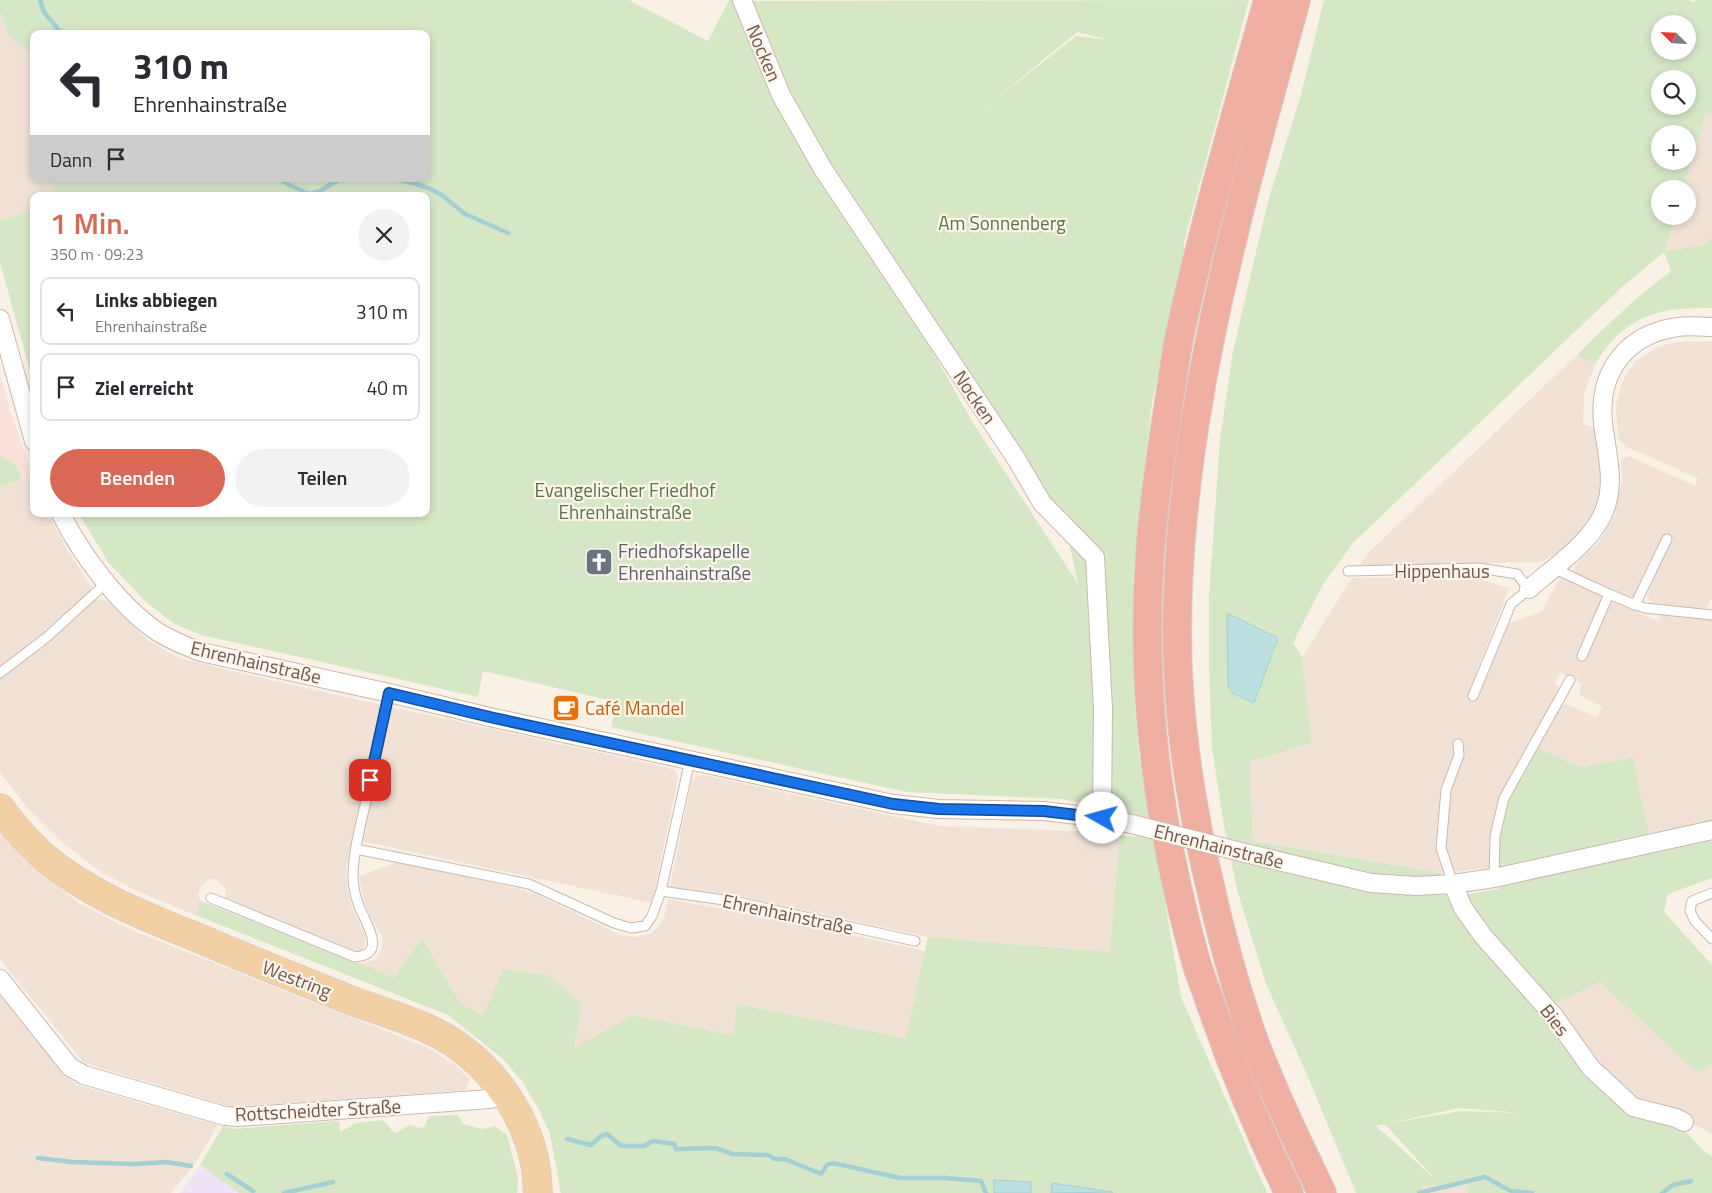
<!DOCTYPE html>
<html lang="de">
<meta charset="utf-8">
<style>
:root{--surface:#fff;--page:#f2f2f3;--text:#2b2b33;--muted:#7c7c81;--line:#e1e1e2;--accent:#d96956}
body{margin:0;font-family:"Titillium Web",sans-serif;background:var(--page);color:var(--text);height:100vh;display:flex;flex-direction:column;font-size:19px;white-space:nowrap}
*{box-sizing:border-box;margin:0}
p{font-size:16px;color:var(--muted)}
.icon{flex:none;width:28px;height:28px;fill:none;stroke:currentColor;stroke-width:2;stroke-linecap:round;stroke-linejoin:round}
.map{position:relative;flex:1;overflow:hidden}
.sheet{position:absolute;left:30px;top:192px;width:400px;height:325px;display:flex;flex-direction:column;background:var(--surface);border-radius:10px;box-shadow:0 2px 8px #0003}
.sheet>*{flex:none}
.banner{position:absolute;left:30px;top:30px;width:400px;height:152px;border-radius:10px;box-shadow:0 2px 8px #0003;background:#fff;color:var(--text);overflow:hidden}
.needle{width:32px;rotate:294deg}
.fabs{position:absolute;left:1651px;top:15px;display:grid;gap:10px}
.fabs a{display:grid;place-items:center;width:45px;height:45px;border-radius:50%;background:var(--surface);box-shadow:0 2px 8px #0003;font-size:25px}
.pin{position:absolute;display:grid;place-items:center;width:42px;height:42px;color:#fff;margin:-21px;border-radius:10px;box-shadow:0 2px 8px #0006}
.me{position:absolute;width:55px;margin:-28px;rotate:277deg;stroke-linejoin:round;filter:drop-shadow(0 0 4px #0008)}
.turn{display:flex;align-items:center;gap:18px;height:105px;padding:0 20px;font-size:22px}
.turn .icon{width:65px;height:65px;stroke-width:2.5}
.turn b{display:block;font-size:35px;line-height:42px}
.then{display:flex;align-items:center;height:48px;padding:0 20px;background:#0003;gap:10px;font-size:19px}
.round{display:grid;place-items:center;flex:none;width:52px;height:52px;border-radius:26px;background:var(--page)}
.headline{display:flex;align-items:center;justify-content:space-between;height:85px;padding:0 20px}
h1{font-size:30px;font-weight:600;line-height:38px;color:var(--accent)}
.cta{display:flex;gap:10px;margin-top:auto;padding:10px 20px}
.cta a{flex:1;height:58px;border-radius:30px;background:var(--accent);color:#fff;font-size:20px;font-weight:600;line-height:58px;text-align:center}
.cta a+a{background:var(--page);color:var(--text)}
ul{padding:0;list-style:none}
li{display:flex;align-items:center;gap:15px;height:68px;margin:0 10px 8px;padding:0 10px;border:2px solid var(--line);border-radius:10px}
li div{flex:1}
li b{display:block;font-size:19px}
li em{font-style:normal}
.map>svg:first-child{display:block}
</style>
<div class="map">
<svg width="1712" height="1193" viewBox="0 0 1712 1193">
<rect width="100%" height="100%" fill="#faf1e6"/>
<g fill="#f1e2d5">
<polygon points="0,12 9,37 34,55 34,179 62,179 54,187 51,196 34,196 34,211 0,220"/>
<polygon points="1706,113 1712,114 1712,236 1704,245 1665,251 1675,216 1688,216 1688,189 1683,189"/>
<polygon points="1712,341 1712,597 1708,606 1703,610 1665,608 1651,602 1647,596 1660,564 1655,561 1636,595 1631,597 1626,597 1575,574 1574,567 1600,541 1614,516 1622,481 1621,460 1629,456 1695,486 1697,478 1627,447 1618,438 1616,407 1621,385 1626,374 1636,361 1647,353 1661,346 1677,342"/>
<polygon points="1577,355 1595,364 1584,394 1583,424 1597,428 1602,484 1595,509 1589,521 1580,534 1570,543 1542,562 1359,566 1367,554"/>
<polygon points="33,475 34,514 48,514 66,548 92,588 91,592 72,611 0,671 0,487"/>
<polygon points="1472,577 1509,588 1473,682 1479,686 1505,625 1542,611 1552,591 1560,579 1564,578 1602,597 1603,599 1587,654 1610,605 1613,602 1658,621 1661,614 1712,620 1712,819 1649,835 1633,757 1582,767 1537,748 1561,705 1566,704 1597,717 1602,707 1579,695 1581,684 1576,681 1578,678 1570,674 1569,677 1560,673 1554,683 1559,687 1560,690 1528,744 1500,795 1492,826 1489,868 1442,873 1253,841 1250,762 1312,743 1302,657 1352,578"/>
<polygon points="99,599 107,601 149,641 179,658 274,681 382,705 353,839 350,862 346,862 347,884 351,906 365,935 366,943 362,950 357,952 349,952 224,901 226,889 217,880 210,879 204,882 200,888 198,895 201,901 195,915 137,891 101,872 64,844 30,811 4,778 0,772 0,678 45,645 94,601"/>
<polygon points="391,707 670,768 676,771 678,778 652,903 362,841"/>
<polygon points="703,775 939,826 1078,831 1120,836 1115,888 1110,952 928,937 739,896 670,887 691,783 696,777"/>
<polygon points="0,831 23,859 79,903 129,929 426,1047 454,1064 470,1079 466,1090 232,1107 84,1063 0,959"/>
<polygon points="398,862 512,887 535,894 621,935 636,937 652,933 664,918 668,899 782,920 925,951 907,1038 737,1004 733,1035 633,1015 574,1048 483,1017 460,1003 422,938 395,977 354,962 361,964 374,960 379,955 383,943 382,936 370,916 365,904 359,876"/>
<polygon points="1600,982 1697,1073 1712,1065 1712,1135 1685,1118 1635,1106 1596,1067 1552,1005"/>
<polygon points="0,995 64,1075 71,1081 81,1086 218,1125 194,1165 171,1193 0,1193"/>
<polygon points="1467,1185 1468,1193 1422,1193 1422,1186"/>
</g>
<polygon fill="#fae2db" points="0,374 9,408 33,475 22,479 16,466 0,455"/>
<polygon fill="#eee3f7" points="200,1165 239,1193 180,1193"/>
<g fill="#d6e7c6" fill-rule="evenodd">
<path d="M0 0H629L708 41 729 0H734L813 161 911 313 973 423 1078 584 1063 515 1061 517 825 165 783 93 749 1 1249 0 1184 242V255L1152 402 1133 578 1134 695 1139 756 1151 818 1063 799 906 792 611 727 617 702 483 671 478 697 201 635 174 624 145 601 108 562 79 514H426V196H51L54 187 62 179H426V34H34V55L9 37 0 12ZM1077 32 1109 40 1076 36 989 105Z"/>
<path d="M1324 0H1689L1694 3 1696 0H1712V114L1706 113 1683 189H1660V216H1675L1665 251 1704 245 1712 236V308C1658 307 1624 316 1595 364L1577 355C1608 324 1635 298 1671 271L1664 252 1621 288 1353 543 1322 586 1293 643 1302 657 1312 743 1250 762 1253 841 1442 873 1451 897 1498 889V843C1504 830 1502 814 1508 801 1517 783 1528 765 1537 748L1582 767 1633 757 1649 835 1712 819V878L1668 894 1664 912 1712 965V1065L1697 1073 1600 982 1552 1005 1589 1074 1679 1125 1705 1152 1712 1156V1193H1468L1467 1185 1422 1186V1193H1356L1305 1070 1266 984 1237 890 1223 820 1212 748 1209 670V597L1220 439 1233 351 1268 201 1300 98ZM1660 24H1688V51H1660ZM1660 79H1688V106H1660ZM1660 134H1688V161H1660ZM1459 1108 1522 1113 1461 1111 1385 1124 1435 1179 1376 1126Z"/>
<polygon points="34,211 34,385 0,263 0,220"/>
<polygon points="0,455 16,466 22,479 0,487"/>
<polygon points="1120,836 1154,837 1181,997 1267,1193 561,1193 550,1134 538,1108 522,1081 502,1058 448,1015 195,915 201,901 394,977 422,938 460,1003 483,1016 503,970 548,975 582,1004 574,1048 633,1015 733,1035 737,1004 906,1038 928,937 1110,952 1115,888"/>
<polygon points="458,1115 463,1124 483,1129 495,1126 507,1135 518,1177 517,1193 239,1193 200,1165 223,1126 232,1129 339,1121 340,1132 356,1123 383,1120 395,1134 409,1125 423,1128 429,1116"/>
</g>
<g fill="#bce0e2" stroke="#a4d0d3">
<polygon points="1227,613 1278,638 1254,703 1232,693 1228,685"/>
<polygon points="994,1180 1031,1182 1031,1193 994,1193"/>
<polygon points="1052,1183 1113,1192 1051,1193"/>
</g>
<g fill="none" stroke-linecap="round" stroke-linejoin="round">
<g stroke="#a4d0d3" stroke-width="4.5">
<polyline points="40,0 44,12 62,34"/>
<polyline points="280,179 289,185 310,194 320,191 340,179"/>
<polyline points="395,179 413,183 431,189 443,196 465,214 508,233"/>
<polyline points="567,1139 591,1145 601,1136 607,1134 620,1145 624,1146 644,1146 653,1141 674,1144 676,1149 715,1148 733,1154 768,1155 775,1159 785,1159 821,1174 827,1165 833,1163 900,1178 945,1178 981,1181 986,1193"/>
<polyline points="38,1158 72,1162 135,1164 166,1162 191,1166"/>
<polyline points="227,1174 253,1191"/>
<polyline points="284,1193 333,1182"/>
<polyline points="1419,1193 1485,1177 1511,1191 1532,1193"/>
<polyline points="1662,1193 1673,1185 1691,1181"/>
</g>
<g stroke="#cbb8ad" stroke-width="11">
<g id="service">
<polyline points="1553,568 1609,594"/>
<polyline points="1348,571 1479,568 1517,574 1529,589 1511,604 1473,696"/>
<polyline points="1635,605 1645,608 1712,615"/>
<polyline points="1582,656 1609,594 1635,605 1667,539"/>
<polyline points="0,673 47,637 106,583"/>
<polyline points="356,849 529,884 614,923 631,928 645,926 652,916 661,891 690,760"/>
<polyline points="1494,878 1495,836 1504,798 1570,680"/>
<polyline points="1453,884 1441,848 1446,790 1459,755 1458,744"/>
<polyline points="661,891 738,902 915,941"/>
<polyline points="1712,893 1692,901 1690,911 1695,921 1712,939"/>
<path d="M211 898 355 957C388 954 366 924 359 906 356 898 353 885 353 876 353 853 360 828 365 805 373 768 381 730 389 693"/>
</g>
</g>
<g stroke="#cbb8ad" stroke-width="20">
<g id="minor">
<polyline points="742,0 781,95 823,169 1017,460 1042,503 1095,557 1103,709 1102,818"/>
<polyline points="0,319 34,441"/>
<path d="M61 514C81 554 118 604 155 630 169 640 186 646 201 652L389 693 494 718 893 804 939 809 1044 811 1102 818 1132 824"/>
<path d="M1529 589C1556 565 1595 541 1606 506 1615 479 1606 450 1603 423 1598 372 1626 334 1678 327 1689 325 1701 327 1712 327"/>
<polyline points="1237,851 1371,883 1416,886 1453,884 1494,878 1712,830"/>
<polyline points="1453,884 1463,908 1483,936 1554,1016 1591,1068 1633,1107 1676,1118 1684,1122"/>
<polyline points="0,979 70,1067 84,1075 225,1116 238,1117 490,1099 507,1096"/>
</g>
</g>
<g stroke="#d7d0cd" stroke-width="30">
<path id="primary" d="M0 808C13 825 27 842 43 856 90 896 147 917 203 940 252 961 301 980 350 1000 383 1012 429 1025 458 1046 497 1074 525 1115 535 1163 537 1173 537 1183 538 1193"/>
</g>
<g stroke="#d7d0cd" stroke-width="30">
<g id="motorway">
<path d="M1268 0C1237 111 1204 222 1180 334 1175 359 1172 383 1168 408 1161 456 1153 506 1150 555 1140 689 1159 828 1195 958 1199 974 1206 989 1211 1005 1233 1069 1259 1132 1289 1193"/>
<path d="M1296 0C1240 206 1178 414 1177 630 1177 716 1190 802 1210 886 1222 939 1236 990 1254 1041 1274 1093 1298 1143 1322 1193"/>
</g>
</g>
<use href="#service" stroke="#fff" stroke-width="9"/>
<use href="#minor" stroke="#fff" stroke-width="18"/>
<use href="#primary" stroke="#f3cfa4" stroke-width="28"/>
<use href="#motorway" stroke="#efb0a3" stroke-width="28"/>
<g stroke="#cbb8ad" stroke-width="20" stroke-linecap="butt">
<polyline id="minor-bridge" points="1132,824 1237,851"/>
</g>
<use href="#minor-bridge" stroke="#fff" stroke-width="18"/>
</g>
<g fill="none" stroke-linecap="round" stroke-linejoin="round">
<g stroke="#114b97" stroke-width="12">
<polyline id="route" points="370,780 389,693 494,718 893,804 939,809 1044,811 1102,818"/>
</g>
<use href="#route" stroke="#1a73e8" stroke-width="9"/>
</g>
<defs>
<g id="church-square" transform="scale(1.4375)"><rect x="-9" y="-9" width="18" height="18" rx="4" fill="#6b7280" stroke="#fdf5ec"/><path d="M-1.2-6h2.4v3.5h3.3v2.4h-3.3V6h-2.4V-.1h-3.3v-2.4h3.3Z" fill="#fff"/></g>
<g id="cafe-square" transform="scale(1.4375)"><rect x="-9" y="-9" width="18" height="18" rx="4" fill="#e8710a" stroke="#fdf5ec"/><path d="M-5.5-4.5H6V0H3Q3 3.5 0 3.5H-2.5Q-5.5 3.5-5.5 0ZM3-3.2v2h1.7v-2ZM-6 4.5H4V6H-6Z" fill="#fff"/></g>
</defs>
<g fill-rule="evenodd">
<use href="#church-square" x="599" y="562"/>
<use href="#cafe-square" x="566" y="708"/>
</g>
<g text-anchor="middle" stroke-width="4.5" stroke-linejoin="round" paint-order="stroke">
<g font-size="19" fill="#71574d" stroke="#fdf5ec">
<text transform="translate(764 53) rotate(67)" y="7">Nocken</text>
<text transform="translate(975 397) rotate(56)" y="7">Nocken</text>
<text x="1442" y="578">Hippenhaus</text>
<text transform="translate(256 662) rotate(13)" y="7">Ehrenhainstraße</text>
<text transform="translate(1219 846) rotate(14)" y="7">Ehrenhainstraße</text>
<text transform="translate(788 914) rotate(12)" y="7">Ehrenhainstraße</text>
<text transform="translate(297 979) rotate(21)" y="7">Westring</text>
<text transform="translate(1555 1020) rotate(52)" y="7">Bies</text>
<text transform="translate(318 1110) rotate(-3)" y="7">Rottscheidter Straße</text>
</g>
<g font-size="19" fill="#587646" stroke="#fdf5ec">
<text x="1002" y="230">Am Sonnenberg</text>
<text x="625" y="497">Evangelischer Friedhof<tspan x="625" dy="22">Ehrenhainstraße</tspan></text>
</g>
<g font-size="19" fill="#5b616d" stroke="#fdf5ec" text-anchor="start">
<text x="618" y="558">Friedhofskapelle<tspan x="618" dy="22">Ehrenhainstraße</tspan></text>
</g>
<g font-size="19" fill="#c56008" stroke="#fdf5ec" text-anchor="start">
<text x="585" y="715">Café Mandel</text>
</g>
</g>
</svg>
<div class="fabs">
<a><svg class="needle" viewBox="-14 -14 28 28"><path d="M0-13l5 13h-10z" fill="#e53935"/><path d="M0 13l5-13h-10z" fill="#7c7c81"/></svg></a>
<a><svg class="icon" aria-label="search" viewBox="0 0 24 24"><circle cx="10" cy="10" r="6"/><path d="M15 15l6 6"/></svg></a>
<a>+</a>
<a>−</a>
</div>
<div class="pin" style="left:370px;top:780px;background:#d93025"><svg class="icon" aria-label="arrive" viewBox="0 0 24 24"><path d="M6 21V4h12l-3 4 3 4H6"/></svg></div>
<svg class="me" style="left:1102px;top:818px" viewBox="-20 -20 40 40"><circle r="19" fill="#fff"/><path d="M0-13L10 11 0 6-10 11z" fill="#1a73e8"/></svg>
<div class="banner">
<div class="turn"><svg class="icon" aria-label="left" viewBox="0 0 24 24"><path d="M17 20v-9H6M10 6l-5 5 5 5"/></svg><div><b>310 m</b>Ehrenhainstraße</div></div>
<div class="then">Dann<svg class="icon" aria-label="arrive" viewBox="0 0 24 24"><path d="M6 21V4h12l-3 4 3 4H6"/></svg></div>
</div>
<section class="sheet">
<div class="headline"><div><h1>1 Min.</h1><p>350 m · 09:23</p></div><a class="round"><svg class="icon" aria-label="close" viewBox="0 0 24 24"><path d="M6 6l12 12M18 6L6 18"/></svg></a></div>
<ul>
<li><svg class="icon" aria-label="left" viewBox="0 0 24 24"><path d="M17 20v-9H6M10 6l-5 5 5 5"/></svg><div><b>Links abbiegen</b><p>Ehrenhainstraße</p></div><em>310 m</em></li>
<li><svg class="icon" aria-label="arrive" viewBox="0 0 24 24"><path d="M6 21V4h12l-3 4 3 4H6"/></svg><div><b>Ziel erreicht</b></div><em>40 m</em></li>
</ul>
<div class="cta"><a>Beenden</a><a>Teilen</a></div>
</section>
</div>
